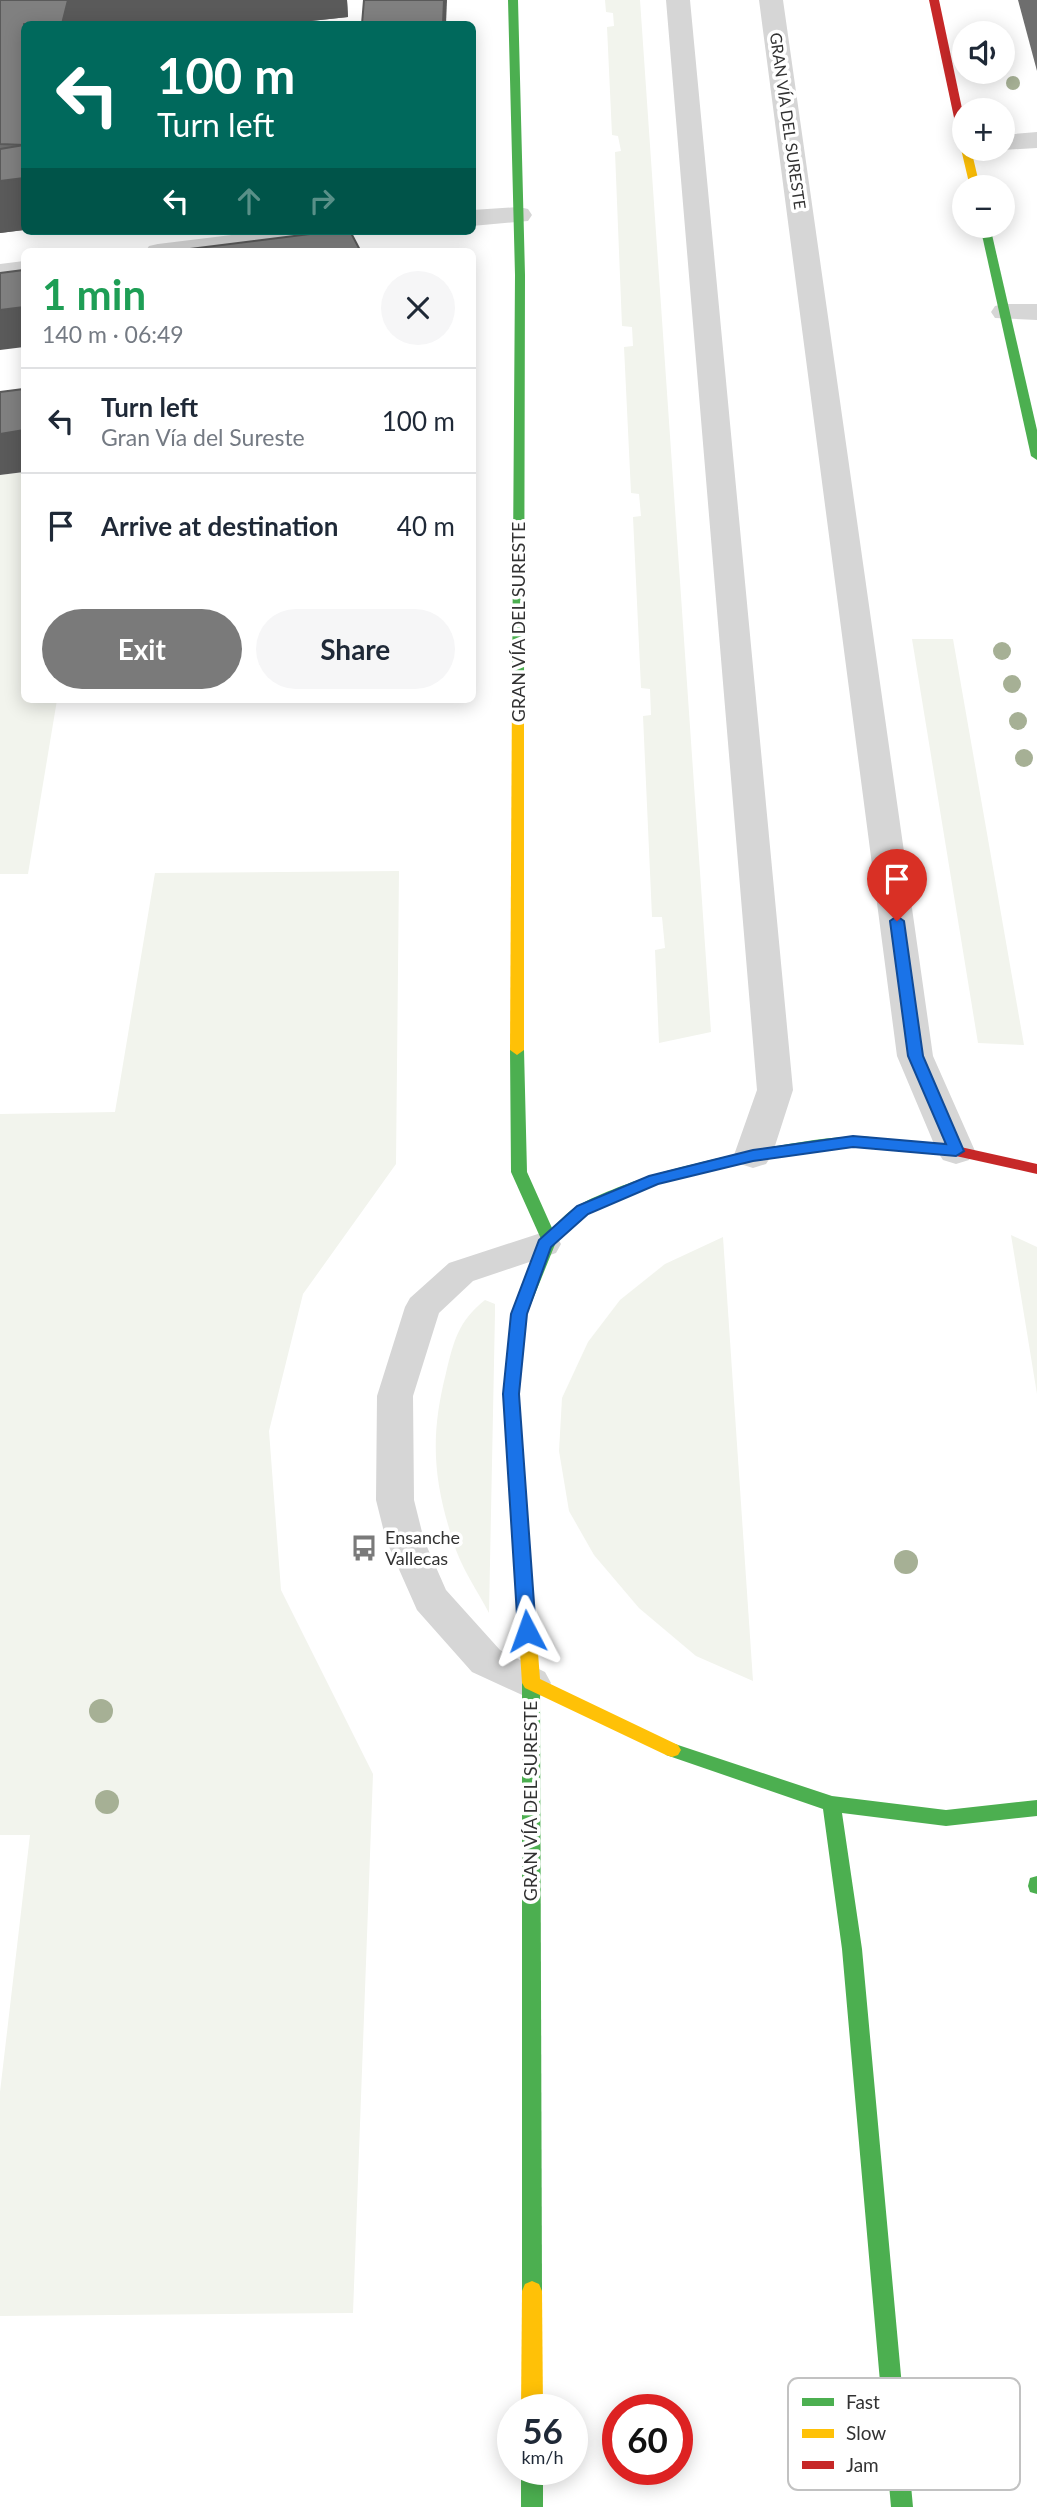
<!DOCTYPE html>
<meta charset="utf-8">
<style>
:root{--surface:#fff;--page:#f6f6f7;--text:#1f2937;--muted:#747a83;--line:#e0e1e3;--accent:#7a7a7a}
body{margin:0;font-family:Lato,sans-serif;background:var(--page);color:var(--text);height:100vh;display:flex;flex-direction:column;font-size:26px;white-space:nowrap}
*{box-sizing:border-box;margin:0}
p{font-size:23px;color:var(--muted)}
.icon{flex:none;width:38px;height:38px;fill:none;stroke:currentColor;stroke-width:2;stroke-linecap:round;stroke-linejoin:round}
.map{position:relative;flex:1;overflow:hidden}
.panel{position:absolute;left:21px;top:248px;width:455px;height:455px;display:flex;flex-direction:column;background:var(--surface);border-radius:10px;box-shadow:0 4px 18px #0003}
.panel>*{flex:none}
.hud{position:absolute;left:21px;top:21px;width:455px;height:214px;border-radius:10px;box-shadow:0 4px 18px #0003;background:#00695c;color:#fff;overflow:hidden}
.tools{position:absolute;left:952px;top:21px;display:grid;gap:14px}
.tools a{display:grid;place-items:center;width:63px;height:63px;border-radius:50%;background:var(--surface);box-shadow:0 4px 18px #0003;font-size:35px}
.speed{position:absolute;left:497px;top:2394px;display:flex;gap:14px;font-size:35px;font-weight:700;text-align:center}
.speed>*{display:grid;place-content:center;width:91px;height:91px;border-radius:50%;background:var(--surface);box-shadow:0 4px 18px #0003;line-height:1}
.speed small{font-size:18px;font-weight:400}
.speed .limit{border:10px solid #d22;background:#fff;color:#111}
.pin{position:absolute;display:grid;place-items:center;width:60px;height:60px;color:#fff;margin:-72px -30px;border-radius:50% 50% 50% 0;rotate:-45deg;box-shadow:0 0 7px #0007}
.pin .icon{rotate:45deg}
.me{position:absolute;width:77px;margin:-38px;rotate:356deg;stroke-linejoin:round;filter:drop-shadow(0 0 5px #0008)}
.turn{display:flex;align-items:center;gap:24px;height:147px;padding:0 21px;font-size:32px}
.turn .icon{width:91px;height:91px;stroke-width:2.5}
.turn b{display:block;font-size:49px;line-height:60px}
.lanes{display:flex;align-items:center;height:66px;padding:0 21px;background:#0003;justify-content:center;gap:35px;direction:ltr}
.lanes .off{opacity:.35}
.round{display:grid;place-items:center;flex:none;width:74px;height:74px;border-radius:37px;background:var(--page)}
.head{display:flex;align-items:center;justify-content:space-between;height:119px;padding:0 21px}
h1{font-size:42px;font-weight:700;line-height:52px;color:#1e9e55}
.cta{display:flex;gap:14px;margin-top:auto;padding:14px 21px}
.cta a{flex:1;height:80px;border-radius:42px;background:var(--accent);color:#fff;font-size:28px;font-weight:700;line-height:80px;text-align:center}
.cta a+a{background:var(--page);color:var(--text)}
ul{padding:0;list-style:none}
li{display:flex;align-items:center;gap:21px;height:105px;padding:0 21px;border-top:2px solid var(--line)}
li div{flex:1}
li b{display:block;font-size:26px}
li em{font-style:normal}
.map>svg:first-child{display:block}
</style>
<div class="map">
<svg width="1037" height="2507" viewBox="0 0 1037 2507">
<rect width="100%" height="100%" fill="#fff"/>
<g fill="#f2f4ed">
<polygon points="605,0 640,0 711,1032 659,1043 655,950 665,948 662,917 652,917 643,716 651,715 650,689 641,688 633,517 641,516 639,494 631,493 624,347 633,346 632,327 622,326 615,152 621,151 618,136 612,135 607,27 614,26 613,13 606,12"/>
<polygon points="24,472 24,700 57,700 28,874 0,874 0,475"/>
<polygon points="912,639 953,639 1024,1045 978,1043"/>
<polygon points="399,871 396,1164 303,1294 269,1431 281,1590 373,1774 353,2313 0,2316 0,2092 30,1835 0,1835 0,1114 115,1112 155,873"/>
<polygon points="1011,1235 1037,1247 1037,1394"/>
<polygon points="723,1237 753,1681 696,1656 639,1608 594,1555 569,1511 559,1451 562,1398 588,1342 620,1300 665,1264"/>
<path d="M485 1300 495 1304V1313L489 1613C477 1590 460 1566 453 1541 433 1479 430 1436 446 1373 454 1340 458 1322 485 1300Z"/>
</g>
<g fill="none" stroke-linecap="round" stroke-linejoin="round">
<polygon fill="#d6d6d6" fill-rule="evenodd" points="544,1232 556,1235 561,1244 556,1253 473,1281 439,1313 413,1396 414,1500 424,1540 446,1590 500,1650 545,1672 551,1683 545,1694 531,1699 472,1672 417,1610 386,1540 376,1500 377,1396 405,1307 410,1298 449,1263"/>
<g fill="#d6d6d6" fill-rule="evenodd">
<polygon points="666,0 690,0 793,1090 772,1155 766,1164 753,1168 740,1164 734,1155 757,1090"/>
<polygon points="759,0 783,0 933,1056 975,1151 969,1160 956,1164 943,1160 937,1151 897,1056"/>
<polygon points="1037,132 1037,148 1003,150 1000,149 1003,149 1003,135"/>
<polygon points="519,207 528,209 532,215 528,221 472,226 472,210"/>
<polygon points="264,231 340,231 336,237 327,239 222,252 145,252 149,246 158,244"/>
<polygon points="24,261 24,277 0,280 0,264"/>
<polygon points="1005,304 1037,304 1037,320 995,318 991,312 995,306"/>
</g>
<g fill="#4caf50" fill-rule="evenodd">
<polygon points="508,0 518,0 525,275 524,690 518,694 512,690 515,275"/>
<polygon points="980,226 990,226 1037,430 1037,460 1031,456"/>
<path d="M517 1045 524 1050 527 1172 552 1228C560 1221 567 1212 576 1207 593 1196 631 1182 650 1176 683 1165 867 1120 886 1143L878 1148 853 1146 753 1160 658 1184 587 1214 556 1242 527 1314 519 1394 524 1470 522 1474H510L508 1470 503 1394 511 1314 541 1239 511 1172 510 1050Z"/>
<polygon points="531,1676 537,1678 540,1683 542,2291 539,2298 532,2301 525,2298 522,2291 522,1683 525,1678"/>
<polygon points="672,1743 832,1796 946,1810 1037,1800 1037,1816 946,1826 842,1813 862,1949 913,2507 891,2507 842,1949 823,1809 666,1755 663,1750 666,1745"/>
<polygon points="1037,1876 1037,1894 1030,1892 1028,1886 1030,1878"/>
<rect x="521" y="2469" width="22" height="38"/>
</g>
<g fill="#ffc107" fill-rule="evenodd">
<polygon points="964,146 964,149 971,149 980,187 970,187 961,149"/>
<polygon points="518,686 524,690 524,1050 517,1055 510,1050 512,690"/>
<polygon points="516,1464 522,1466 524,1470 540,1679 678,1745 681,1750 678,1755 672,1757 666,1755 525,1688 522,1683 508,1470 510,1466"/>
<polygon points="532,2281 539,2284 542,2291 543,2410 521,2410 522,2291 525,2284"/>
</g>
<g fill="#c62828" fill-rule="evenodd">
<polygon points="929,0 939,0 964,118 964,144 959,141"/>
<polygon points="878,1138 956,1146 1037,1164 1037,1174 956,1156 873,1147 870,1143 873,1139"/>
</g>
</g>
<g fill="#a6b095">
<circle cx="1013" cy="83" r="7"/>
<circle cx="1002" cy="651" r="9"/>
<circle cx="1012" cy="684" r="9"/>
<circle cx="1018" cy="721" r="9"/>
<circle cx="1024" cy="758" r="9"/>
<circle cx="906" cy="1562" r="12"/>
<circle cx="101" cy="1711" r="12"/>
<circle cx="107" cy="1802" r="12"/>
</g>
<g fill="#6e6e6e">
<polygon points="0,0 347,0 348,17 283,24 24,24 24,230 0,233"/>
<polygon points="1018,0 1037,0 1037,71"/>
</g>
<g fill="#5a5a5a">
<polygon points="68,0 347,0 348,17 283,24 62,24"/>
<polygon points="444,0 447,0 446,24 443,24"/>
<polygon points="24,178 24,230 0,233 0,181"/>
<polygon points="24,307 24,347 0,350 0,310"/>
<polygon points="24,430 24,472 0,475 0,434"/>
</g>
<g fill="#808080" stroke="#5a5a5a" stroke-width="2">
<polygon points="0,0 68,0 62,24 24,24 24,145 0,144"/>
<polygon points="364,0 444,0 443,24 362,24"/>
<polygon points="24,145 24,178 0,181 0,149"/>
<polygon points="334,231 350,231 361,252 166,252"/>
<polygon points="24,270 24,307 0,310 0,273"/>
<polygon points="24,389 24,430 0,434 0,392"/>
</g>
<polygon fill="#1a73e8" stroke="#114b97" stroke-width="2" points="897,916 904,921 923,1056 964,1151 956,1156 853,1147 753,1161 658,1184 588,1214 551,1247 527,1314 519,1394 536,1631 533,1636 520,1636 518,1631 503,1394 511,1314 539,1240 577,1206 649,1176 753,1150 853,1136 946,1144 908,1056 890,921"/>
<defs>
<g id="bus-bare" transform="scale(2.1)"><path d="M-5-6H5V4H4V6H2V4H-2V6H-4V4H-5ZM-3.5-4V0h7V-4ZM-3.5 1.2v1.5H-2V1.2ZM2 1.2v1.5H3.5V1.2Z" fill="#7a7a7a" stroke="#fff" stroke-width="2.5" paint-order="stroke"/></g>
</defs>
<g fill-rule="evenodd">
<use href="#bus-bare" x="364" y="1548"/>
</g>
<g text-anchor="middle" stroke-width="7" stroke-linejoin="round" paint-order="stroke">
<g font-size="16" fill="#323232" stroke="#fff">
<text transform="translate(788 121) rotate(82)" y="6">GRAN VÍA DEL SURESTE</text>
</g>
<g font-size="18" fill="#323232" stroke="#fff">
<text transform="translate(519 622) rotate(-90)" y="6">GRAN VÍA DEL SURESTE</text>
<text transform="translate(531 1801) rotate(-90)" y="6">GRAN VÍA DEL SURESTE</text>
</g>
<g font-size="18" fill="#323232" stroke="#fff" text-anchor="start">
<text x="385" y="1544">Ensanche<tspan x="385" dy="21">Vallecas</tspan></text>
</g>
</g>
<rect x="788" y="2378" width="232" height="112" rx="10" fill="#fff" stroke="#c2c2c2" stroke-width="2"/>
<rect x="802" y="2398" width="32" height="8" fill="#4caf50"/>
<rect x="802" y="2429" width="32" height="9" fill="#ffc107"/>
<rect x="802" y="2461" width="32" height="8" fill="#c62828"/>
<g font-size="19" fill="#323232">
<text x="846" y="2409">Fast</text>
<text x="846" y="2440">Slow</text>
<text x="846" y="2472">Jam</text>
</g>
</svg>
<div class="tools">
<a><svg class="icon" aria-label="sound" viewBox="0 0 24 24"><path d="M4 9h4l5-4v14l-5-4H4zM17 9q2 3 0 6"/></svg></a>
<a>+</a>
<a>−</a>
</div>
<div class="speed"><div>56<small>km/h</small></div><div class="limit">60</div></div>
<div class="pin" style="left:897px;top:921px;background:#d93025"><svg class="icon" aria-label="arrive" viewBox="0 0 24 24"><path d="M6 21V4h12l-3 4 3 4H6"/></svg></div>
<svg class="me" style="left:527px;top:1631px" viewBox="-20 -20 40 40"><path d="M0-17L14 15 0 8-14 15z" fill="#1a73e8" stroke="#fff" stroke-width="4"/></svg>
<div class="hud">
<div class="turn"><svg class="icon" aria-label="left" viewBox="0 0 24 24"><path d="M17 20v-9H6M10 6l-5 5 5 5"/></svg><div><b>100 m</b>Turn left</div></div>
<div class="lanes"><svg class="icon" aria-label="left" viewBox="0 0 24 24"><path d="M17 20v-9H6M10 6l-5 5 5 5"/></svg><svg class="icon off" aria-label="ahead" viewBox="0 0 24 24"><path d="M12 20V5M6 11l6-6 6 6"/></svg><svg class="icon off" aria-label="right" viewBox="0 0 24 24"><path d="M7 20v-9h11M14 6l5 5-5 5"/></svg></div>
</div>
<section class="panel">
<div class="head"><div><h1>1 min</h1><p>140 m · 06:49</p></div><a class="round"><svg class="icon" aria-label="close" viewBox="0 0 24 24"><path d="M6 6l12 12M18 6L6 18"/></svg></a></div>
<ul>
<li><svg class="icon" aria-label="left" viewBox="0 0 24 24"><path d="M17 20v-9H6M10 6l-5 5 5 5"/></svg><div><b>Turn left</b><p>Gran Vía del Sureste</p></div><em>100 m</em></li>
<li><svg class="icon" aria-label="arrive" viewBox="0 0 24 24"><path d="M6 21V4h12l-3 4 3 4H6"/></svg><div><b>Arrive at destination</b></div><em>40 m</em></li>
</ul>
<div class="cta"><a>Exit</a><a>Share</a></div>
</section>
</div>
